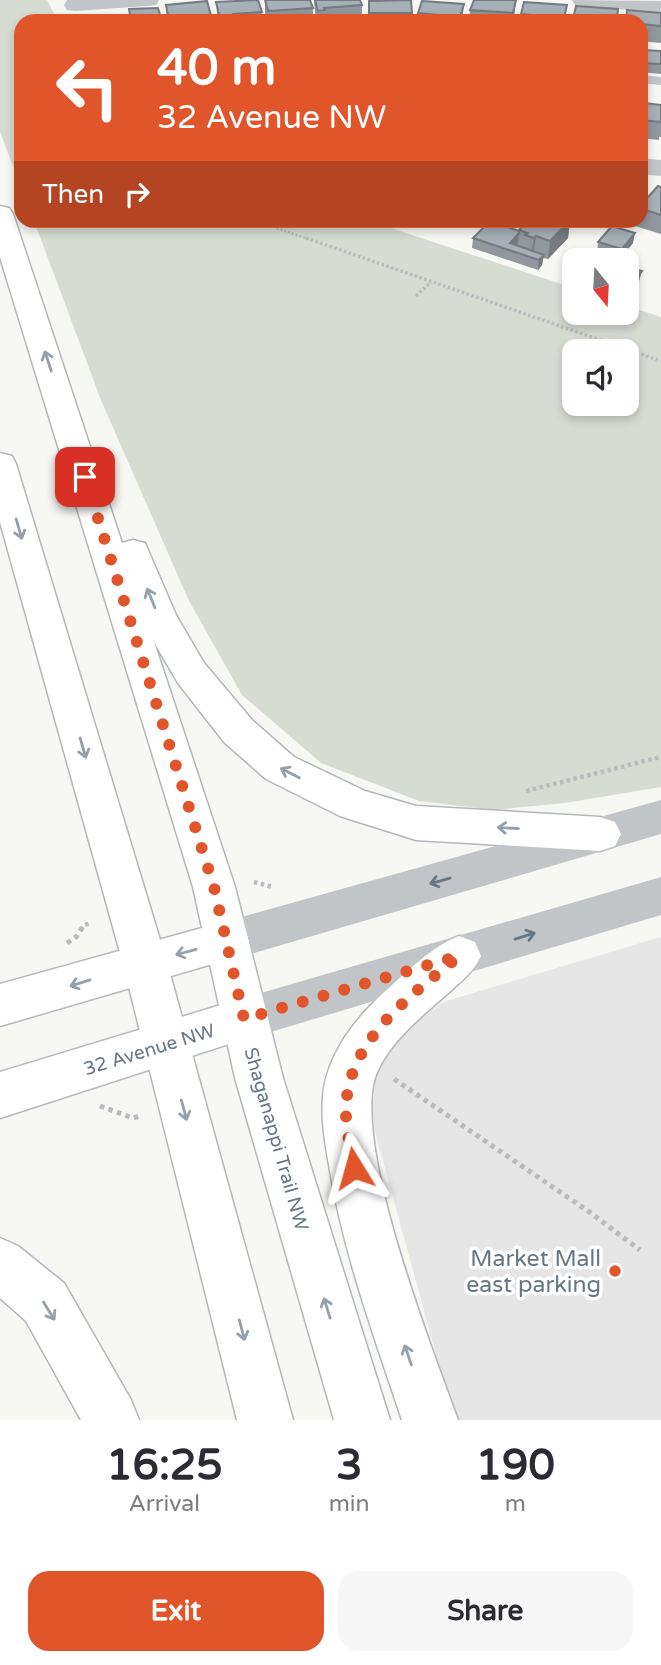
<!DOCTYPE html>
<style>
:root{--surface:#fff;--page:#f7f7f7;--text:#2b2b33;--muted:#7c7c81;--accent:#e1552b}
body{margin:0;font-family:"Varela Round",sans-serif;background:var(--page);color:var(--text);height:100vh;display:flex;flex-direction:column;font-size:26px;white-space:nowrap}
*{box-sizing:border-box;margin:0}
p{font-size:23px;color:var(--muted)}
.icon{flex:none;width:38px;height:38px;fill:none;stroke:currentColor;stroke-width:2;stroke-linecap:round;stroke-linejoin:round}
.map{position:relative;height:1420px;overflow:hidden}
.side{display:flex;flex-direction:column;background:var(--surface);flex:1}
.side>*{flex:none}
.guide{position:absolute;left:14px;top:14px;width:634px;height:214px;border-radius:21px;box-shadow:0 4px 10px #0003;background:#e1552b;color:#fff;overflow:hidden}
.needle{width:46px;rotate:162deg}
.controls{position:absolute;left:562px;top:248px;display:grid;gap:14px}
.controls a{display:grid;place-items:center;width:77px;height:77px;border-radius:14px;background:var(--surface);box-shadow:0 4px 10px #0003;font-size:35px}
.pin{position:absolute;display:grid;place-items:center;width:60px;height:60px;color:#fff;margin:-30px;border-radius:14px;box-shadow:0 4px 10px #0006}
.me{position:absolute;width:77px;margin:-38px;rotate:352deg;stroke-linejoin:round;filter:drop-shadow(0 0 5px #0008)}
.turn{display:flex;align-items:center;gap:24px;height:147px;padding:0 28px;font-size:32px}
.turn .icon{width:91px;height:91px;stroke-width:2.5}
.turn b{display:block;font-size:49px;line-height:60px}
.then{display:flex;align-items:center;height:66px;padding:0 28px;background:#0003;gap:14px;font-size:26px}
.eta{display:flex;justify-content:space-evenly;align-items:center;height:119px;text-align:center}
.eta b{font-size:42px;font-weight:700;line-height:49px}
.action{display:flex;gap:14px;margin-top:auto;padding:14px 28px}
.action a{flex:1;height:80px;border-radius:21px;background:var(--accent);color:#fff;font-size:28px;font-weight:700;line-height:80px;text-align:center}
.action a+a{background:var(--page);color:var(--text)}
.map>svg:first-child{display:block}
</style>
<div class="map">
<svg width="661" height="1420" viewBox="0 0 661 1420">
<rect width="100%" height="100%" fill="#f7f7f4"/>
<polygon fill="#e5e6e5" points="661,937 661,1420 454,1420 371,1117 377,1071 399,1039 416,1022 443,1002"/>
<g fill="#d7dcd3" fill-rule="evenodd">
<polygon points="0,0 47,0 58,21 21,21 21,187 0,132"/>
<path d="M34 221H369L574 288V313H626L627 306 661 317V787L565 803 494 810 419 801 321 763 242 695 189 601 101 400ZM574 352H626V404H574Z"/>
</g>
<g fill="none" stroke-linecap="round" stroke-linejoin="round">
<g stroke="#b5babf" stroke-width="3">
<g id="secondary">
<polygon points="227,921 243,927 249,941 243,955 0,1026 0,984"/>
<polygon points="244,998 260,1004 267,1019 260,1034 0,1118 0,1072"/>
</g>
</g>
<g stroke="#b2b7bb" stroke-width="3">
<g id="primary">
<polygon points="0,206 9,208 13,214 122,543 133,540 145,543 176,615 204,663 252,720 294,757 365,791 416,806 600,817 615,822 621,834 615,846 600,851 416,840 340,816 266,779 224,742 178,683 154,642 235,887 283,1078 390,1420 334,1420 235,1078 193,887 0,257"/>
<polygon points="0,453 12,456 16,464 167,963 293,1420 237,1420 123,963 0,522"/>
<path d="M459 936 475 942 481 956C473 973 460 982 446 995 422 1016 392 1040 378 1070 347 1133 433 1351 458 1420H402C374 1336 343 1252 329 1165 325 1143 321 1119 323 1096 327 1052 359 1014 391 986 412 967 433 946 459 936Z"/>
<polygon points="0,1238 18,1246 64,1283 131,1400 139,1420 81,1420 26,1321 0,1298"/>
</g>
</g>
<polyline stroke="#b9bcbf" stroke-width="2.5" stroke-dasharray="2 2" stroke-linecap="butt" points="254,220 311,240"/>
<g stroke="#b9bcbf" stroke-width="3.5" stroke-dasharray="2.5 2.5" stroke-linecap="butt">
<polyline points="306,238 661,361"/>
<polyline points="416,296 431,282"/>
</g>
<g stroke="#b9bcbf" stroke-width="4.5" stroke-dasharray="3.5 3.5" stroke-linecap="butt">
<polyline points="526,791 661,757"/>
<polyline points="254,882 273,887"/>
<polyline points="81,930 84,925 92,923"/>
</g>
<g stroke="#b9bcbf" stroke-width="5" stroke-dasharray="4.5 4.5" stroke-linecap="butt">
<polyline points="67,943 76,937 82,928"/>
<polyline points="394,1079 588,1211 640,1250"/>
<polyline points="100,1106 133,1118 141,1116"/>
</g>
<polygon fill="#c1c5c8" fill-rule="evenodd" points="640,75 661,77 661,85 640,83"/>
<g fill="#c1c5c8" fill-rule="evenodd">
<polygon points="67,0 159,0 156,5 148,6 75,11 67,10 64,5"/>
<polygon points="572,0 661,1 661,13 583,6 575,5"/>
<polygon points="640,158 661,160 661,176 640,174"/>
</g>
<g fill="#c1c5c8" fill-rule="evenodd">
<polygon points="661,800 661,834 227,961 211,955 205,941 211,927 227,921"/>
<polygon points="661,877 661,915 244,1040 228,1034 221,1019 228,1004 244,998"/>
</g>
<use href="#secondary" fill="#fff" fill-rule="evenodd"/>
<use href="#primary" fill="#fff" fill-rule="evenodd"/>
</g>
<g fill="#90979d">
<polygon points="265,0 313,8 313,21 267,21 265,15"/>
<polygon points="314,0 360,0 362,5 362,21 316,21 315,13"/>
<polygon points="516,0 513,21 469,21 470,10"/>
<polygon points="369,1 412,13 411,21 369,21"/>
<polygon points="216,2 262,12 262,21 218,21"/>
<polygon points="166,5 212,19 212,21 167,21"/>
<polygon points="567,5 565,21 520,21 521,14"/>
<polygon points="576,6 617,21 573,21"/>
<polygon points="627,10 661,13 661,43 640,41 640,21 625,21"/>
<polygon points="418,13 463,13 461,21 418,21"/>
<polygon points="643,50 661,51 661,74 640,72 640,58"/>
<polygon points="640,98 644,103 661,105 661,137 659,137 659,140 640,138"/>
<polygon points="661,187 661,234 635,226 636,220 640,220 640,206"/>
<polygon points="386,220 412,220 405,227"/>
<polygon points="570,220 568,238 548,259 543,258 542,265 538,270 472,248 473,238 519,231"/>
<polygon points="595,220 618,220 613,226"/>
<polygon points="598,242 633,243 620,259 597,252"/>
</g>
<g fill="#757b7f">
<polygon points="516,0 514,17 513,21 512,21"/>
<polygon points="464,4 463,13 461,21 460,21"/>
<polygon points="405,220 412,220 405,227"/>
<polygon points="570,220 568,238 548,259 550,241"/>
<polygon points="519,233 518,243 511,250 510,243"/>
<polygon points="635,233 633,243 620,259 622,249"/>
<polygon points="536,236 533,254 531,256 534,238"/>
<polygon points="544,255 542,265 538,270 539,260"/>
<polygon points="642,271 639,281 626,297 627,289"/>
</g>
<g fill="#a7b0b6" stroke="#757b7f" stroke-width="2">
<polygon points="258,0 262,12 233,14 234,18 220,19 216,2"/>
<polygon points="265,0 310,0 313,8 268,11"/>
<polygon points="315,0 360,0 362,5 324,8 325,10 318,11"/>
<polygon points="411,0 412,13 369,13 369,1"/>
<polygon points="474,0 516,0 513,13 470,10"/>
<polygon points="207,1 212,19 169,21 166,5"/>
<polygon points="422,1 464,4 460,17 418,13"/>
<polygon points="524,2 567,5 564,18 521,14"/>
<polygon points="576,6 618,9 617,21 573,19"/>
<polygon points="158,8 162,21 131,21 129,9"/>
<polygon points="627,10 661,13 661,26 640,24 640,21 626,21"/>
<polygon points="643,50 661,51 661,64 640,63 640,58 642,58"/>
<polygon points="640,98 644,98 644,103 661,105 661,122 640,120"/>
<polygon points="658,186 661,187 661,215 640,208 640,206"/>
<polygon points="529,220 570,220 550,241 536,236 534,238 525,235 528,233 519,230"/>
<polygon points="490,221 519,231 519,233 510,243 544,255 539,260 473,238"/>
<polygon points="612,226 635,233 622,249 598,242"/>
<polygon points="626,266 642,271 627,289 626,289"/>
</g>
<defs><path id="oneway-shaft" d="M-6 0H5M1.5-3L5.5 0L1.5 3" fill="none" stroke-width="1.6" stroke-linecap="round" stroke-linejoin="round" transform="scale(1.75)"/></defs>
<g stroke="#95a0aa">
<use href="#oneway-shaft" transform="translate(48 361) rotate(-108)"/>
<use href="#oneway-shaft" transform="translate(19 529) rotate(74)"/>
<use href="#oneway-shaft" transform="translate(151 598) rotate(-112)"/>
<use href="#oneway-shaft" transform="translate(83 748) rotate(74)"/>
<use href="#oneway-shaft" transform="translate(290 773) rotate(-153)"/>
<use href="#oneway-shaft" transform="translate(508 828) rotate(-177)"/>
<use href="#oneway-shaft" transform="translate(186 952) rotate(165)"/>
<use href="#oneway-shaft" transform="translate(80 983) rotate(163)"/>
<use href="#oneway-shaft" transform="translate(184 1110) rotate(75)"/>
<use href="#oneway-shaft" transform="translate(327 1308) rotate(-107)"/>
<use href="#oneway-shaft" transform="translate(49 1311) rotate(58)"/>
<use href="#oneway-shaft" transform="translate(242 1330) rotate(75)"/>
<use href="#oneway-shaft" transform="translate(408 1355) rotate(-109)"/>
</g>
<g stroke="#677785">
<use href="#oneway-shaft" transform="translate(440 881) rotate(164)"/>
<use href="#oneway-shaft" transform="translate(525 936) rotate(-17)"/>
</g>
<g fill="none" stroke-linecap="round" stroke-linejoin="round">
<path stroke="#e1552b" stroke-width="12" stroke-dasharray="0 21.6" d="M85 477 214 887 244 1019 459 956C411 996 348 1039 346 1108 345 1127 351 1149 354 1168"/>
</g>
<circle fill="#e1552b" stroke="#fff" stroke-width="2.5" cx="615" cy="1271" r="7"/>
<g text-anchor="middle" stroke-width="7" stroke-linejoin="round" paint-order="stroke">
<g font-size="19" fill="#677785" stroke="#fff">
<text transform="translate(149 1049) rotate(-17)" y="7">32 Avenue NW</text>
<text transform="translate(277 1139) rotate(74)" y="7">Shaganappi Trail NW</text>
</g>
<g font-size="23" fill="#677785" stroke="#fff" text-anchor="end">
<text x="601" y="1266">Market Mall<tspan x="601" dy="26">east parking</tspan></text>
</g>
</g>
</svg>
<div class="controls">
<a><svg class="needle" viewBox="-14 -14 28 28"><path d="M0-13l5 13h-10z" fill="#e53935"/><path d="M0 13l5-13h-10z" fill="#7c7c81"/></svg></a>
<a><svg class="icon" aria-label="sound" viewBox="0 0 24 24"><path d="M4 9h4l5-4v14l-5-4H4zM17 9q2 3 0 6"/></svg></a>
</div>
<div class="pin" style="left:85px;top:477px;background:#d93025"><svg class="icon" aria-label="arrive" viewBox="0 0 24 24"><path d="M6 21V4h12l-3 4 3 4H6"/></svg></div>
<svg class="me" style="left:354px;top:1168px" viewBox="-20 -20 40 40"><path d="M0-17L14 15 0 8-14 15z" fill="#e1552b" stroke="#fff" stroke-width="4"/></svg>
<div class="guide">
<div class="turn"><svg class="icon" aria-label="left" viewBox="0 0 24 24"><path d="M17 20v-9H6M10 6l-5 5 5 5"/></svg><div><b>40 m</b>32 Avenue NW</div></div>
<div class="then">Then<svg class="icon" aria-label="right" viewBox="0 0 24 24"><path d="M7 20v-9h11M14 6l5 5-5 5"/></svg></div>
</div>
</div>
<section class="side">
<div class="eta">
<div><b>16:25</b><p>Arrival</p></div>
<div><b>3</b><p>min</p></div>
<div><b>190</b><p>m</p></div>
</div>
<div class="action"><a>Exit</a><a>Share</a></div>
</section>
